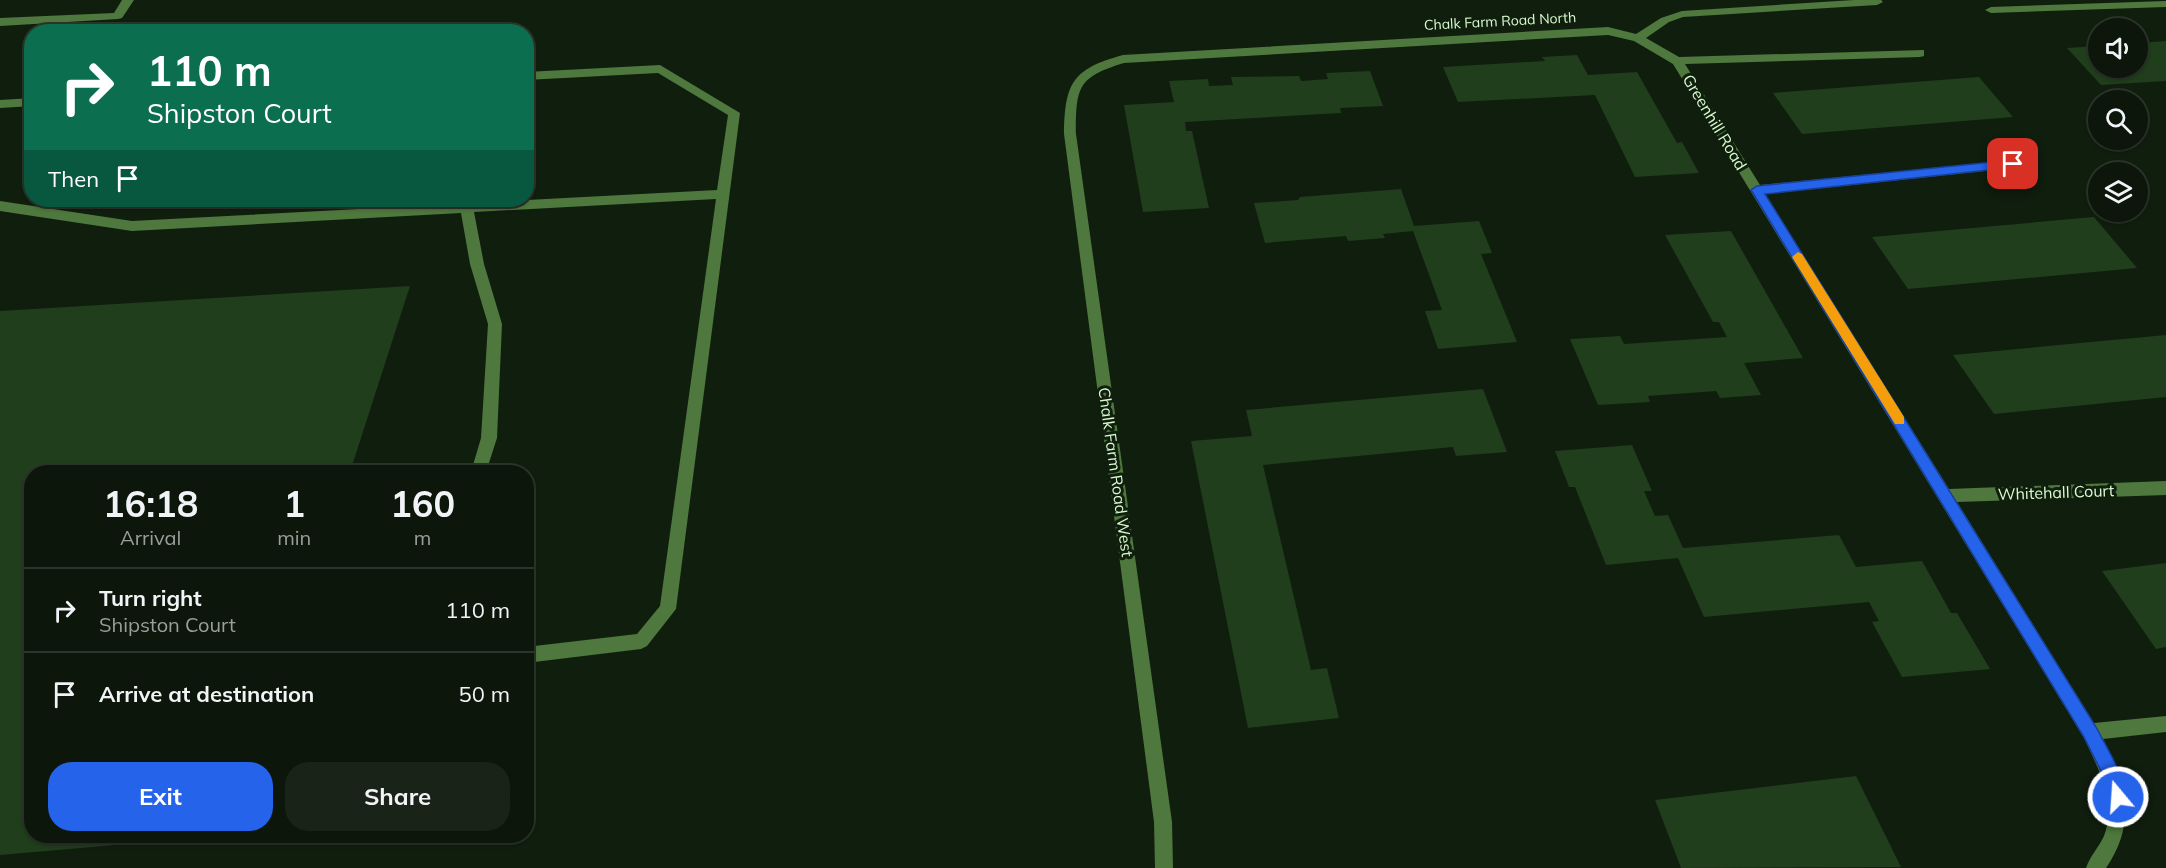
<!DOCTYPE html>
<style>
:root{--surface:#0c160a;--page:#1a2318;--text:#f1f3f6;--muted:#9a9f9c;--line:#2c352b;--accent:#2563eb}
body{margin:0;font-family:Mulish,sans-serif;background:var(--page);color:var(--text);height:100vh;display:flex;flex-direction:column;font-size:22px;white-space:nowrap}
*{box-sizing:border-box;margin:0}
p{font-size:20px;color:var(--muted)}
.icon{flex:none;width:33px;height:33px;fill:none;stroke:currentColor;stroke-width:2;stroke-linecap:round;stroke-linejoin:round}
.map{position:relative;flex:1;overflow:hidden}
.details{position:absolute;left:24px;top:465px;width:510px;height:378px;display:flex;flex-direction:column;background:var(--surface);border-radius:24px;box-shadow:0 2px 4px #0004,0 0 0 2px var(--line)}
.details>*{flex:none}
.top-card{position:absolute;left:24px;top:24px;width:510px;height:183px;border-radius:24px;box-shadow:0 2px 4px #0004,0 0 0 2px var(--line);background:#0b6e4f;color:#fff;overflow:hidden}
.tools{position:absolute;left:2088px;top:18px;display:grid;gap:12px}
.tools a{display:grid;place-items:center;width:60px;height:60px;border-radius:50%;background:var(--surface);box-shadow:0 2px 4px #0004,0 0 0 2px var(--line);font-size:30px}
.pin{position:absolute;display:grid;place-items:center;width:51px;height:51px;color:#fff;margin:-26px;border-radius:12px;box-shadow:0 3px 9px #0006}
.me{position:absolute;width:66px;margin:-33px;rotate:342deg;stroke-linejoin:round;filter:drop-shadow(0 0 4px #0008)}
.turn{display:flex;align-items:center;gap:21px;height:126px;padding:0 24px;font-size:27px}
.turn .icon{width:78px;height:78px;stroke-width:2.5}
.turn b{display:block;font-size:42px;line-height:51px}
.then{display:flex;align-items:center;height:57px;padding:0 24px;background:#0003;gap:12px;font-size:22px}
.eta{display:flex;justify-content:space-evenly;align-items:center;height:102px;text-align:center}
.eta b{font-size:36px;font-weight:700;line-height:42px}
.action{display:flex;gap:12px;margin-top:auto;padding:12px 24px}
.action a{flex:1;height:69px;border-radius:24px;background:var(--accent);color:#fff;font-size:24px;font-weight:700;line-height:69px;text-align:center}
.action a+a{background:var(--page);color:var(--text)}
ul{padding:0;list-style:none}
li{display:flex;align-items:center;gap:18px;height:84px;padding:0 24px;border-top:2px solid var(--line)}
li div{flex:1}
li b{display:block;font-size:22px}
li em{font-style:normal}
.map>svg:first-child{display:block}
</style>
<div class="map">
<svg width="2166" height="868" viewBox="0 0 2166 868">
<rect width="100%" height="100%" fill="#101e0e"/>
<g fill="#203d1c">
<polygon points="2166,41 2166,81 2101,85 2067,48 2098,46 2098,68 2138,68 2138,43"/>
<polygon points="1577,55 1588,75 1637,72 1677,143 1682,142 1699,173 1635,177 1595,95 1458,102 1443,67 1545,61 1542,57"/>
<polygon points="1370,71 1383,106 1340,108 1341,113 1185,122 1186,131 1192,131 1209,208 1143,212 1124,105 1174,102 1169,81 1208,79 1209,86 1233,85 1231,77 1299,76 1301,81 1328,79 1326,73"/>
<polygon points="1979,77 2013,117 1802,134 1773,93"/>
<polygon points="1401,189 1414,226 1479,221 1492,253 1481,254 1517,342 1438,349 1425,311 1442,310 1413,231 1383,234 1385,238 1348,241 1346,236 1265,243 1254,203 1298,200 1300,197"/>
<polygon points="2094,217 2137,268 1908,289 1872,237"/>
<polygon points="1731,231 1803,358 1744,363 1761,395 1720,398 1716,391 1648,396 1650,402 1598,405 1570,339 1620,336 1624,344 1727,337 1719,322 1713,322 1665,235"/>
<polygon points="410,286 350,472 32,472 32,836 207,837 0,855 0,311"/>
<polygon points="2166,335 2166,397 1994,414 1953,355"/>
<polygon points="1483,389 1507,452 1456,456 1453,447 1263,465 1311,670 1327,668 1339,718 1248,728 1191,441 1252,436 1246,410"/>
<polygon points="1632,445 1652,491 1644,491 1655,516 1668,515 1683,548 1839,535 1856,567 1922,561 1951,613 1957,613 1990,669 1902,677 1872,622 1879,621 1869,602 1704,617 1678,558 1606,565 1575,487 1569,487 1555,451"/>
<polygon points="2166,563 2166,647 2156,649 2102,571"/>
<polygon points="1856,776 1901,867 1681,868 1655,800"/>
</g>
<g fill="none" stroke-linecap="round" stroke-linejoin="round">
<g fill="#4e783d" fill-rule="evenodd">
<polygon points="122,0 134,0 122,18 118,19 0,26 0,18 114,13"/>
<path d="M1854 0H1881L1883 2 1877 5 1683 17 1669 22 1646 38 1679 57 1924 50V56L1920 57 1685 64 1760 185 2013 160 2019 164 2013 168 1765 194 1949 489 2166 481V495L1957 502 2094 723 2166 716V732L2103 739C2126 786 2137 822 2106 868H2086C2090 856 2099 847 2104 836 2117 802 2098 768 2084 738L1673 64 1634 41 1608 35 1124 63C1077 77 1076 88 1076 134L1172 822 1173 868H1155L1154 822 1064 134C1065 83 1072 69 1123 55L1608 27 1636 34 1661 18 1682 11Z"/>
<polygon points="2166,1 2166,7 1991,13 1985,10 1991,7"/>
<polygon points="660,65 740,113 676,609 647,646 641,649 526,663 526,647 637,634 660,606 716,199 474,212 484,264 502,324 497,438 486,472 471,472 481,438 488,324 470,264 461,213 132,231 0,211 0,201 132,221 717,190 728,115 658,73 526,80 526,72"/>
<polygon points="32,98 32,106 0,108 0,100"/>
</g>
</g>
<path fill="#2563eb" stroke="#184099" stroke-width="1.5" d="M2013 160 2018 164 2017 167 1765 194 2096 727C2104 743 2131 785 2124 803L2118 805 2112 803 2104 777 2084 737 1751 190 1757 186Z"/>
<polygon fill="#f59e0b" points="1798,252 1802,254 1904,417 1904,424 1895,424 1792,257"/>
<g text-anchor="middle" stroke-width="6" stroke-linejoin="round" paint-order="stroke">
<g font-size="14" fill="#d8facf" stroke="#101e0e">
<text transform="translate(1500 21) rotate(-3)" y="5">Chalk Farm Road North</text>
</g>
<g font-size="16" fill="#d8facf" stroke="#101e0e">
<text transform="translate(1715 122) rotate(59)" y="6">Greenhill Road</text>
<text transform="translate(1116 472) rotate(82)" y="6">Chalk Farm Road West</text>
<text transform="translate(2056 492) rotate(-2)" y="6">Whitehall Court</text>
</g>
</g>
</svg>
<div class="tools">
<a><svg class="icon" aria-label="sound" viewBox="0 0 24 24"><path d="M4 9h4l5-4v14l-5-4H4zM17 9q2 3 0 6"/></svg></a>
<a><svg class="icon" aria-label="search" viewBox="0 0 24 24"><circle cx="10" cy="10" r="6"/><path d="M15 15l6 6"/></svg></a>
<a><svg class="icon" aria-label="layers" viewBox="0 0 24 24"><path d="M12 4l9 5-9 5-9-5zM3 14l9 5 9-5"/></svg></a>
</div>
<div class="pin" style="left:2013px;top:164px;background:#d93025"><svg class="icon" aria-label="arrive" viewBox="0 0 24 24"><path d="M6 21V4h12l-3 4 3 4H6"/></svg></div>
<svg class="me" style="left:2118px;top:797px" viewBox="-20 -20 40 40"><circle r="17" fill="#2563eb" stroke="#fff" stroke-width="3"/><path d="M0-11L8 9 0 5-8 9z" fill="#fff"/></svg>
<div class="top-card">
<div class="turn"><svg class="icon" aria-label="right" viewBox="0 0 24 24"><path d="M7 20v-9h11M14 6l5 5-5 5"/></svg><div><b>110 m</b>Shipston Court</div></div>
<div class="then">Then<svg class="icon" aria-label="arrive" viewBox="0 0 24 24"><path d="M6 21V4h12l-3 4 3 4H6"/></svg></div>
</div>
<section class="details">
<div class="eta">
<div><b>16:18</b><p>Arrival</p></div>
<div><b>1</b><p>min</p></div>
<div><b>160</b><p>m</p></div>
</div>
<ul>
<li><svg class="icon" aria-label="right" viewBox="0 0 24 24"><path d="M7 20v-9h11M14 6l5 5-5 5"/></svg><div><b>Turn right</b><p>Shipston Court</p></div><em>110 m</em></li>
<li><svg class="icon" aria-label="arrive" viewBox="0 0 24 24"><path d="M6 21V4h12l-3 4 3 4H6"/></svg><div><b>Arrive at destination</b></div><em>50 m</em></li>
</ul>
<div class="action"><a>Exit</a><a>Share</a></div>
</section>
</div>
